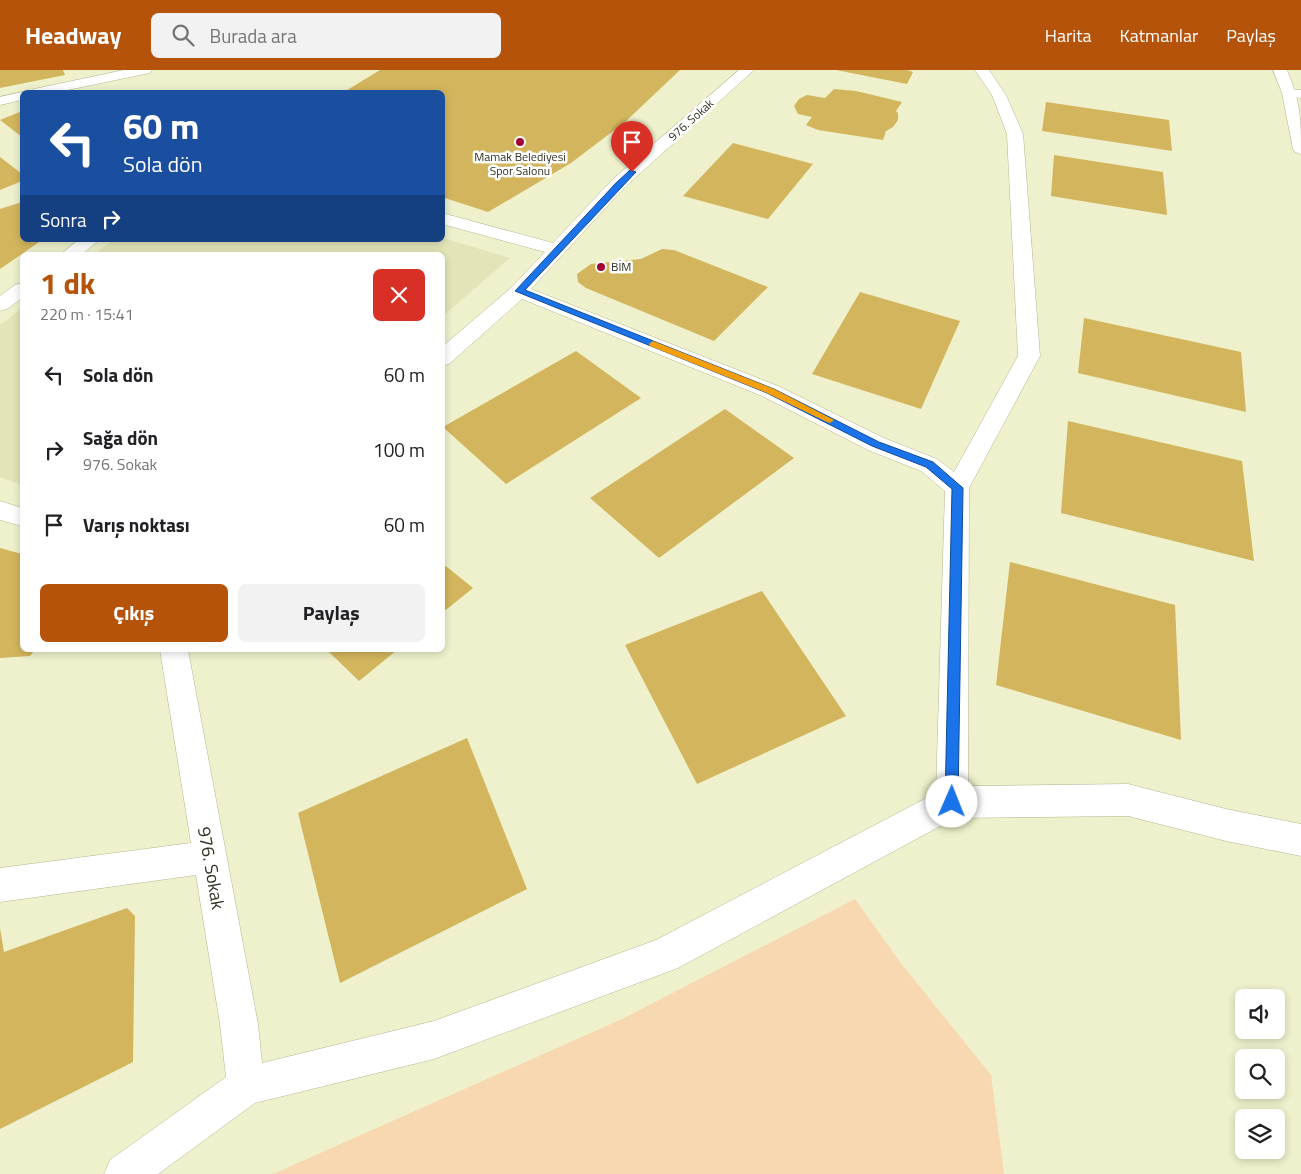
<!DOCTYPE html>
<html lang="tr">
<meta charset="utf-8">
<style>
:root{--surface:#fff;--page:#f2f2f2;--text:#202124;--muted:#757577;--accent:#b45309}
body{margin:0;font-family:"Titillium Web",sans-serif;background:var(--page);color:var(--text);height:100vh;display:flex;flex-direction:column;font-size:19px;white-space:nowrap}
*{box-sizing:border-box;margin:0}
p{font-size:16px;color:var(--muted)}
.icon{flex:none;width:28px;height:28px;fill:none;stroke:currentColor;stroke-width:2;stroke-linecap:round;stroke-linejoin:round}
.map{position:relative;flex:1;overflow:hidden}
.panel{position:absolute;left:20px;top:182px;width:425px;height:400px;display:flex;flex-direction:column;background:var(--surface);border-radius:8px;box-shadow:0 2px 8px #0003}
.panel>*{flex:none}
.banner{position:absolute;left:20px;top:20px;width:425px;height:152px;border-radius:8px;box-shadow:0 2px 8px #0003;background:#1a4fa0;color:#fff;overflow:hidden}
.controls{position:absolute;left:1235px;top:919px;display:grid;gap:10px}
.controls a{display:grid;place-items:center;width:50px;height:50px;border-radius:8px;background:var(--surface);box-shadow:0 2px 8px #0003;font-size:25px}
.pin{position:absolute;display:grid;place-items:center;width:42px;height:42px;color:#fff;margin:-51px -21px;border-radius:50% 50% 50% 0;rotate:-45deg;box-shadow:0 0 5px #0007}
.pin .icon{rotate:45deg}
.me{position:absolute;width:55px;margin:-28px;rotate:1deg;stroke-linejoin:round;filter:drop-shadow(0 0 4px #0008)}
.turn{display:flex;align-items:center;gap:18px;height:105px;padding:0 20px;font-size:22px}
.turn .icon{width:65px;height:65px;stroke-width:2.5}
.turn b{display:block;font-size:35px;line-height:42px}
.then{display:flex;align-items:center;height:48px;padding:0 20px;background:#0003;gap:10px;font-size:19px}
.round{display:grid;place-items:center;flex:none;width:52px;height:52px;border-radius:8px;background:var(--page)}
.headline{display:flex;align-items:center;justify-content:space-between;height:85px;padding:0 20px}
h1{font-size:30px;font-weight:700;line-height:38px;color:var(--accent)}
.button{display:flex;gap:10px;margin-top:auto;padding:10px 20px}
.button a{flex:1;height:58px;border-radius:8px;background:var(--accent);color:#fff;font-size:20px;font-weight:700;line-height:58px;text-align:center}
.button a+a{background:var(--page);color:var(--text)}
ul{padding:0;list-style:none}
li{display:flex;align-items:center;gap:15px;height:75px;padding:0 20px}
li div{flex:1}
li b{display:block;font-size:19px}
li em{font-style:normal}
header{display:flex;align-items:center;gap:30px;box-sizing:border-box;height:70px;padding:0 25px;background:var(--accent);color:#fff}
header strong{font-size:24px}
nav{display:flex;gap:28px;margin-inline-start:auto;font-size:18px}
.search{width:350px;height:45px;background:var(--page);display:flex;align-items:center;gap:12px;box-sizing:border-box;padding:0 18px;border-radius:8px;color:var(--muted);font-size:19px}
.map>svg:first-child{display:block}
</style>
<header>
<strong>Headway</strong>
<div class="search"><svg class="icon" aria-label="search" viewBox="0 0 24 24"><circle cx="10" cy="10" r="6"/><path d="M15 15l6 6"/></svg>Burada ara</div>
<nav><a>Harita</a><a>Katmanlar</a><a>Paylaş</a></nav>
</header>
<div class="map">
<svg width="1301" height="1104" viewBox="0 0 1301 1104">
<rect width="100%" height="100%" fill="#eef1cb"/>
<g fill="#e3e5b8">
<polygon points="443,168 510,188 443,246 442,185 93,185 113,170 442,170"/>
<polygon points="22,238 22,415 0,407 0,255"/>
</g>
<polygon fill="#f8d8b0" points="855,829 900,892 991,1005 1004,1104 273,1104 622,949"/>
<g fill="#d3b55d">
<polygon points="0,0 63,0 65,5 0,18"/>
<polygon points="380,0 680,0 625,52 571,93 488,142 442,127 442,22 344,22"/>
<polygon points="836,0 907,0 913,2 907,14"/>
<polygon points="834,19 856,21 902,32 896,41 898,43 898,50 893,57 886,61 883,70 818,60 806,55 812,47 798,44 794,36 799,29 807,25 825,28"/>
<polygon points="1046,32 1169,50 1172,81 1042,61"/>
<polygon points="22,41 22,67 0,50"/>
<polygon points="733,73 813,94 768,149 683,126"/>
<polygon points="1054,85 1163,102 1167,145 1051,126"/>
<polygon points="0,87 22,104 22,111 0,120"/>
<polygon points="22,132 22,170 42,170 0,199 0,139"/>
<polygon points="662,179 674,180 768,217 714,271 586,218 578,212 577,204 591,194 641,189"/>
<polygon points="860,222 960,251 921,339 812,304"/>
<polygon points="1084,248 1241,282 1246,342 1078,303"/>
<polygon points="576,281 641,328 506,414 443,357"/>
<polygon points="725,339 794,388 659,488 590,428"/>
<polygon points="1068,351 1242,391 1254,491 1061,443"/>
<polygon points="0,478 22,484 22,580 35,580 30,586 0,588"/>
<polygon points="1010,492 1175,535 1181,670 996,615"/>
<polygon points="442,493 473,518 442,543"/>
<polygon points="762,521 846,646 697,714 625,575"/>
<polygon points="327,580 397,580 359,611"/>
<polygon points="467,668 527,819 340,913 298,743"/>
<polygon points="127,838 135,846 133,992 0,1059 0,858 4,882"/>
</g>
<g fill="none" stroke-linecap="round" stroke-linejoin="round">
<g stroke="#b4b692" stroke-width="1">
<g id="minor">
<polygon points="124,0 152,0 150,3 145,4 58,22 32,22 34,19 39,18"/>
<polygon points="739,0 754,0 624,118 531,219 778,316 884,368 937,389 954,402 1018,286 1007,64 992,25 975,0 989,0 1006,25 1023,64 1040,286 969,418 968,716 1128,714 1226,739 1301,754 1301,786 1226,771 1128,746 955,748 678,898 434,989 255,1033 158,1104 104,1104 110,1090 226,1007 220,954 196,805 0,832 0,798 191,773 160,580 188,580 258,954 262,993 434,951 656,870 936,723 945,421 921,401 868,380 762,326 522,229 449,294 442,296 442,277 512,217 545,182 442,154 442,143 553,173 612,110"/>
<polygon points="1289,19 1301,20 1301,28 1284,26 1282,23 1284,20"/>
<polygon points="22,22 26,22 22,22 22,30 0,35 0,27"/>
<polygon points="78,170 99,170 81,185 60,185"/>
<polygon points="22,213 22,228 7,239 0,241 0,226 15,215"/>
<polygon points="0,431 22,438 22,456 0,450"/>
</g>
</g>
<g stroke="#b4b692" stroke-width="1">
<path id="tertiary" d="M1273 0H1287C1301 34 1301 48 1301 84L1295 82 1293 79 1282 23Z"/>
</g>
<use href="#minor" fill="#fff" fill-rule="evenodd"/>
<use href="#tertiary" fill="#fff" fill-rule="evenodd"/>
</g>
<polygon fill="#1a73e8" stroke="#114b97" points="630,100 636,102 525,220 774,319 879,372 933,392 963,418 958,732 956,736 952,738 947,736 945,732 952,419 926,397 872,376 767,323 515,221 616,113"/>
<polygon fill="#f59e0b" points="653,271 774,319 834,350 830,353 827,352 767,323 650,276 649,274"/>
<g fill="#a10133" stroke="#fff" stroke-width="2">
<circle cx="520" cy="72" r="5"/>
<circle cx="601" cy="197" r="5"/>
</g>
<g text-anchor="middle" stroke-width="5" stroke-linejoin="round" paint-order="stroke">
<g font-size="12" fill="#313223" stroke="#fff">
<text transform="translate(691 50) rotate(-42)" y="4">976. Sokak</text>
</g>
<g font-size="12" fill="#313223" stroke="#fff">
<text x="520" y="91">Mamak Belediyesi<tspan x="520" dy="14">Spor Salonu</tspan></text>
<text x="611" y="201" text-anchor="start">BİM</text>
</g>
<g font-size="18" fill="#313223" stroke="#fff">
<text transform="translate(211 798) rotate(80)" y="6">976. Sokak</text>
</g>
</g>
</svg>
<div class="controls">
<a><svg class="icon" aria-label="sound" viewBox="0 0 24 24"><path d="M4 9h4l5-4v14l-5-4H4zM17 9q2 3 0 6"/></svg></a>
<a><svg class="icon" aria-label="search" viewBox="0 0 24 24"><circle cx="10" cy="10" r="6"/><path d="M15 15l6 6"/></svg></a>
<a><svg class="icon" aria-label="layers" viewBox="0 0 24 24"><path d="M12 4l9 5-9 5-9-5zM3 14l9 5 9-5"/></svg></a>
</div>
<div class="pin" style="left:632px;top:102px;background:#d93025"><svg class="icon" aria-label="arrive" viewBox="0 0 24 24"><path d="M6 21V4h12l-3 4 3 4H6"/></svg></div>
<svg class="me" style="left:952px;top:732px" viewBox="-20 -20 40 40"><circle r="19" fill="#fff"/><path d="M0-13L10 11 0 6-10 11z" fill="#1a73e8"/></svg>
<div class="banner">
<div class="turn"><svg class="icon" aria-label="left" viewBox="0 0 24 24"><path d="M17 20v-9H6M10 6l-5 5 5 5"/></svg><div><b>60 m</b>Sola dön</div></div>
<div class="then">Sonra<svg class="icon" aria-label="right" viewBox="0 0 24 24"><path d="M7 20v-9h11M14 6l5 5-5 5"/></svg></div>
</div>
<section class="panel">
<div class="headline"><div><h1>1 dk</h1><p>220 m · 15:41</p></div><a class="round" style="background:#d93025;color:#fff"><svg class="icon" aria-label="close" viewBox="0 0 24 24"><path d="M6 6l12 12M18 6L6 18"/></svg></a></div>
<ul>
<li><svg class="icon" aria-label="left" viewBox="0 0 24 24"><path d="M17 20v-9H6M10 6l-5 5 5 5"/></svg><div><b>Sola dön</b></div><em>60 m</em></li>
<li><svg class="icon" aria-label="right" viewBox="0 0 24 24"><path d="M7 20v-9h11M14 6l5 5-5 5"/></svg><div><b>Sağa dön</b><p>976. Sokak</p></div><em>100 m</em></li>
<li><svg class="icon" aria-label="arrive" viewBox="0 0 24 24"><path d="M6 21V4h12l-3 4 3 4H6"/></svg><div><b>Varış noktası</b></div><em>60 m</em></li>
</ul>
<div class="button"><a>Çıkış</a><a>Paylaş</a></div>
</section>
</div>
